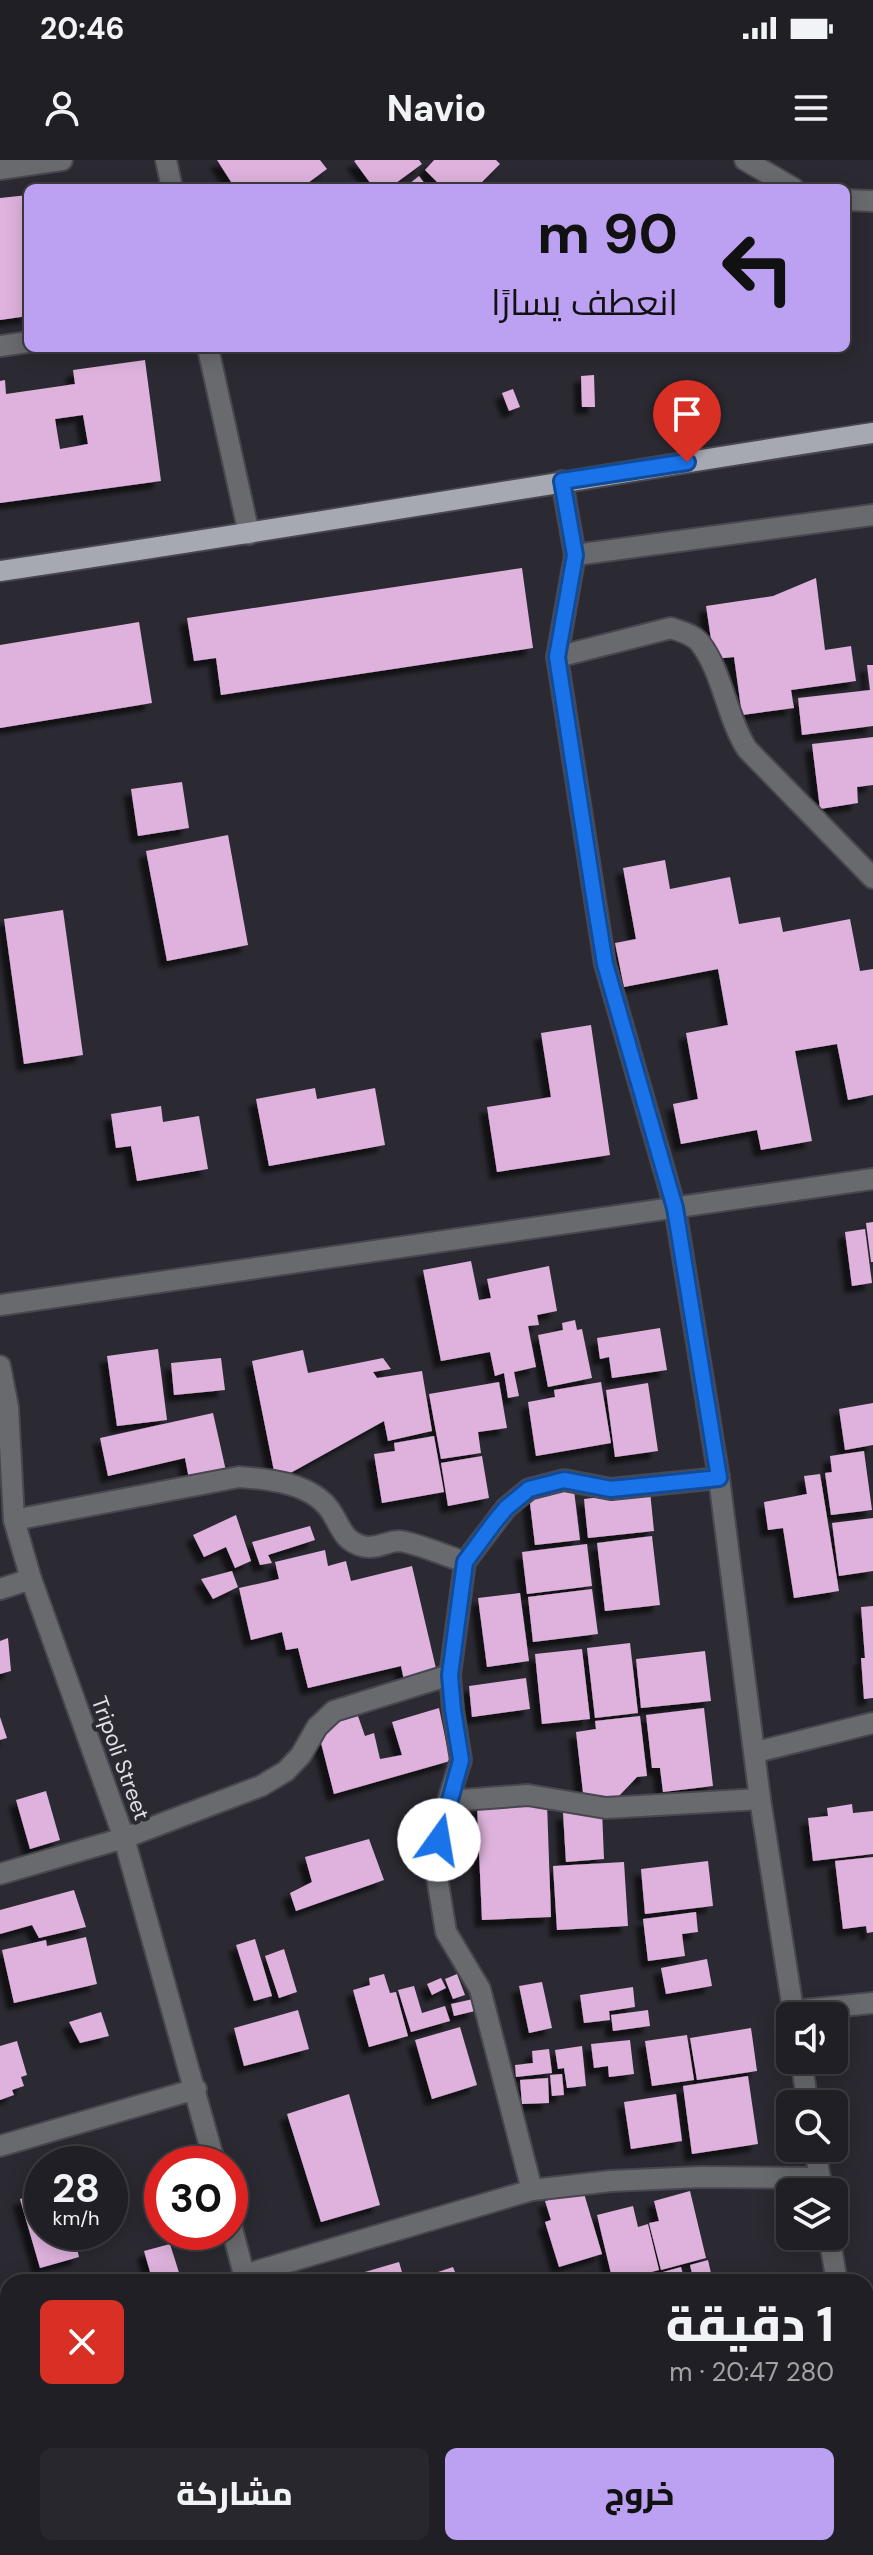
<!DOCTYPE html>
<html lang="ar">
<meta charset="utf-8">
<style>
:root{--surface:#201f25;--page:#28272d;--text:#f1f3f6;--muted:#a2a2a7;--line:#3d3d42;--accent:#bca0f2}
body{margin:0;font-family:"DM Sans",Cairo,sans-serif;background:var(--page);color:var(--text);direction:rtl;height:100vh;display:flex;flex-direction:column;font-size:30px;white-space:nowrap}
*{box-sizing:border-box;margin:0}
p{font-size:26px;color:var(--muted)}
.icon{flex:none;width:44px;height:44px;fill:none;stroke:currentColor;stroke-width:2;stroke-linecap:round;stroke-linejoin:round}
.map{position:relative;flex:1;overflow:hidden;direction:ltr}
.side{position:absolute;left:0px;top:2114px;width:874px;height:282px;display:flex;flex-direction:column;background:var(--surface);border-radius:24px 24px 0 0;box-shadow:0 4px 20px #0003,0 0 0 2px var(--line);direction:rtl}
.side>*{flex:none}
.banner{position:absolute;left:24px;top:24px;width:826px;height:168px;border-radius:12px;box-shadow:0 4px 20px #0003,0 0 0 2px var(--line);direction:rtl;background:#bca0f2;color:#111;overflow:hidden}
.buttons{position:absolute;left:776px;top:1842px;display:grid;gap:16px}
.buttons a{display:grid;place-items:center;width:72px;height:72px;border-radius:12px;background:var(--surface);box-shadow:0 4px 20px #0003,0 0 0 2px var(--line);font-size:40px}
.speed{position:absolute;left:24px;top:1986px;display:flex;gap:16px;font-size:40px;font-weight:700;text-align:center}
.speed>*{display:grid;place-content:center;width:104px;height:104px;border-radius:50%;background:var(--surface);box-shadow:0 4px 20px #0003,0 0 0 2px var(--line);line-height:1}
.speed small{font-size:20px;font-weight:400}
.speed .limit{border:12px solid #d22;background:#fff;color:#111}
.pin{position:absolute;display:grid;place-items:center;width:68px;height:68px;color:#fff;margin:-82px -34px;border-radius:50% 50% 50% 0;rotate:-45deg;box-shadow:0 0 8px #0007}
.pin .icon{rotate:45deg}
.me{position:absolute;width:88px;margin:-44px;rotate:13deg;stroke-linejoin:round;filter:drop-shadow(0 0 6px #0008)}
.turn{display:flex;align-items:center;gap:28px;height:168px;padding:0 40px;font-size:36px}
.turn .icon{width:104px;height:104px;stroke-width:2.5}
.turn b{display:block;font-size:56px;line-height:68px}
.round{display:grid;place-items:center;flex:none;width:84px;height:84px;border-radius:12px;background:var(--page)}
.summary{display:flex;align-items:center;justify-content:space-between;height:136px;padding:0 40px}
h1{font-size:48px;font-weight:800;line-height:60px}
.primary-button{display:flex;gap:16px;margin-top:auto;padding:16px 40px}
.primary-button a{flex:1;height:92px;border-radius:12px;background:var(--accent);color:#111;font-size:32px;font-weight:800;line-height:92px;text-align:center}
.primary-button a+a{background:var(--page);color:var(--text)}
.status{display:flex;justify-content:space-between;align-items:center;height:56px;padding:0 40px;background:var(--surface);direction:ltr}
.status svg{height:22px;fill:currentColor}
header{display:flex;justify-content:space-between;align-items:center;height:104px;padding:0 40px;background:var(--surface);font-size:36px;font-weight:800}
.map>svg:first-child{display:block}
</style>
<div class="status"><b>20:46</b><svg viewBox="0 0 49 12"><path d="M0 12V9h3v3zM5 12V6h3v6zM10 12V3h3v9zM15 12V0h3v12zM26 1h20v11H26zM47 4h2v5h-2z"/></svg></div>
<header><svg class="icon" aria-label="menu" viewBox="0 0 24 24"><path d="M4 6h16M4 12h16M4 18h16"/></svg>Navio<svg class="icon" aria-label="person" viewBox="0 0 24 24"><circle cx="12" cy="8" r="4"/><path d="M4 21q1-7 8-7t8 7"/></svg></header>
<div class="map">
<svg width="873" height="2395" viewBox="0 0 873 2395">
<defs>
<filter id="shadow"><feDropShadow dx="-7" dy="7" stdDeviation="2" flood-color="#0009"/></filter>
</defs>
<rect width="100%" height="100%" fill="#2b2931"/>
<g fill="#deb2dc" fill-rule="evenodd" filter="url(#shadow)">
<polygon points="217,0 320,0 327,9 301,28 235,28"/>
<polygon points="356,0 419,0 422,4 389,28 374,28 354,1"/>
<polygon points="434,0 496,0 500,4 476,28 443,28 425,10"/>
<polygon points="419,16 428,28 404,28"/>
<polygon points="28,35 28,156 0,160 0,38"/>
<path d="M145 200 161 321 0 343V221L5 220 6 234 75 224 73 210ZM83 255 88 284 60 289 55 259Z"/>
<polygon points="594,215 595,247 582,247 581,216"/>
<polygon points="513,229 520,247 509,251 502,233"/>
<polygon points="522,408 533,488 221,535 216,498 194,501 187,458"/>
<polygon points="816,418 825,490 851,486 856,521 791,530 794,548 742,555 734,497 714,499 706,446 773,436"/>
<polygon points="139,462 152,543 0,568 0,485"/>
<polygon points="867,505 873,505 873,566 802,575 798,538 870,530"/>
<polygon points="873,577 873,625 857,627 858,643 820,649 812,584"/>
<polygon points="182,622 189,668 138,676 131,629"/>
<polygon points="228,675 248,785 167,801 146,691"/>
<polygon points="665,700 670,729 730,717 739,764 780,757 783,772 850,759 860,811 873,809 873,935 848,940 837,884 795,891 812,981 761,990 757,970 681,984 673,944 698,939 686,873 728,865 718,809 624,827 615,783 636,779 623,708"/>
<polygon points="63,750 83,895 24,904 4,759"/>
<polygon points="591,865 610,995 497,1012 487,947 551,937 541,873"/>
<polygon points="315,928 317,939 375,928 385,985 269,1006 256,939"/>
<polygon points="161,946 163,962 199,956 208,1009 137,1021 131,986 116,988 111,954"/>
<polygon points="873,1062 873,1102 871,1102 866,1063"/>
<polygon points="865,1069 872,1123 852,1126 845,1072"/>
<polygon points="471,1101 479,1140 491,1138 487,1119 549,1106 557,1151 537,1155 539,1165 528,1166 536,1207 514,1212 519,1236 508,1238 504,1213 495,1216 490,1192 441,1201 423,1110"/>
<polygon points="575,1160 577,1170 582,1169 592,1218 548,1227 538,1175 563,1170 562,1163"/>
<polygon points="660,1168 667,1210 612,1218 609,1197 600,1199 597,1178"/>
<polygon points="158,1189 167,1260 117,1266 107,1196"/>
<polygon points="303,1190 308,1213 383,1198 391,1209 373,1212 377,1218 422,1211 432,1271 388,1281 384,1261 276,1321 252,1201"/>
<polygon points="221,1198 225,1230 174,1235 171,1203"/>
<polygon points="499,1222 507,1268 478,1272 481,1293 441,1299 429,1234"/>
<polygon points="601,1222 611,1283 536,1296 528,1242 555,1237 554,1230"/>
<polygon points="648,1223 658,1291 615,1297 606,1230"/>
<polygon points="873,1243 873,1285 845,1290 839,1249"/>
<polygon points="213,1253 226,1311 189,1319 185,1298 108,1316 100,1278"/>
<polygon points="434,1276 444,1332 382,1343 374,1294 395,1291 394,1283"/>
<polygon points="864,1291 872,1350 831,1355 825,1313 832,1312 830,1296"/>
<polygon points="482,1296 489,1338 448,1346 441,1303"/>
<polygon points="820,1314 839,1431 794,1438 783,1368 768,1370 764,1342 807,1334 804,1316"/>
<polygon points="574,1330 580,1380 535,1385 529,1335"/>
<polygon points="650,1331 654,1371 588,1378 584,1339"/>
<polygon points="236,1355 251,1401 235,1408 226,1387 204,1397 193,1375"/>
<polygon points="873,1358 873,1411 839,1416 832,1363"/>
<polygon points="310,1366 315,1380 268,1395 272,1403 260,1405 252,1382"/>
<polygon points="652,1376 660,1445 605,1451 597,1383"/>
<polygon points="587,1384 592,1426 527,1434 522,1392"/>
<polygon points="325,1390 328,1406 346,1401 351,1421 412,1406 438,1517 405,1525 401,1506 308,1528 298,1488 286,1490 282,1472 251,1480 239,1428 279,1419 275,1402"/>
<polygon points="232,1411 238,1427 213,1439 201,1419"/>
<polygon points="592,1429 598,1474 533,1482 528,1437"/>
<polygon points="520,1433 529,1501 487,1507 478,1438"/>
<polygon points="873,1446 873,1538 864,1539 861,1498 865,1498 861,1447"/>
<polygon points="8,1478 11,1511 0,1514 0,1481"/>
<polygon points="630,1483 638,1553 595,1558 587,1488"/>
<polygon points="582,1489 590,1559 542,1564 535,1494"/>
<polygon points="705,1491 711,1541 641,1548 636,1499"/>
<polygon points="526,1518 530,1549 472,1557 469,1526"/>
<polygon points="439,1548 450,1601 334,1634 317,1567 358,1556 365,1576 374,1573 380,1599 402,1595 392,1562"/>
<polygon points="704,1548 713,1626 663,1632 660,1608 652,1608 646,1555"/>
<polygon points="640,1556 647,1616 637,1617 618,1637 584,1641 576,1572 596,1569 595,1561"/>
<polygon points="0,1557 7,1578 0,1580"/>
<polygon points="46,1631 60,1680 30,1689 16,1640"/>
<polygon points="436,1640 440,1656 419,1662 414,1646"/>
<polygon points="547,1643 551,1757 482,1760 477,1646"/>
<polygon points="852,1644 853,1653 873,1651 873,1694 813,1701 808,1658 828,1656 827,1648"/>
<polygon points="602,1650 604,1699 566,1702 563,1653"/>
<polygon points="369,1679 384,1720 296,1751 290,1733 312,1722 305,1697"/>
<polygon points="873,1697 873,1772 867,1773 866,1766 843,1769 835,1701"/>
<polygon points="708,1701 713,1746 645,1754 641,1709"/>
<polygon points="624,1702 628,1766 557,1770 553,1706"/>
<polygon points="74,1730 86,1767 39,1778 32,1765 0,1774 0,1750"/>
<polygon points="696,1752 698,1772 682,1774 685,1796 648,1801 643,1759"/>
<polygon points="86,1777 97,1824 14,1843 2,1790 46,1780 47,1786"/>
<polygon points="255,1779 272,1836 254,1841 236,1785"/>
<polygon points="284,1789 297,1832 279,1838 265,1796"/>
<polygon points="707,1799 712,1826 666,1834 661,1808"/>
<polygon points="384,1814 390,1833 396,1832 408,1876 369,1887 353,1830 370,1825 369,1818"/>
<polygon points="457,1814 465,1835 453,1839 445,1819"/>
<polygon points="441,1818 446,1828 432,1835 427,1824"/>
<polygon points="542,1822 552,1868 529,1873 519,1826"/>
<polygon points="414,1826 422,1853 445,1846 450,1861 411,1872 398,1830"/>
<polygon points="633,1827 635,1847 609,1851 610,1860 584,1863 580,1835"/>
<polygon points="473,1839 475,1851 454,1856 451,1844"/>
<polygon points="298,1850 309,1889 244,1906 234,1868"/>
<polygon points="648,1850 650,1866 613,1871 611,1855"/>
<polygon points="101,1852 109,1876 80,1883 69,1862"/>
<polygon points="460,1867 477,1925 432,1939 415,1880"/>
<polygon points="751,1868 757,1911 697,1920 690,1878"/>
<polygon points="687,1875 694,1920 652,1926 645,1881"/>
<polygon points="630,1880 634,1914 609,1917 608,1906 594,1908 591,1884"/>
<polygon points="17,1881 27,1915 21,1917 24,1926 12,1930 14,1935 0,1940 0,1886"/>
<polygon points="582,1886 586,1926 567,1928 564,1908 558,1909 555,1890"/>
<polygon points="549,1889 552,1913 516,1917 515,1905 533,1903 532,1891"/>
<polygon points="562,1914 564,1935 552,1936 550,1915"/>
<polygon points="748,1916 758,1984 692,1994 683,1926"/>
<polygon points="548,1918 549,1943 522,1944 520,1920"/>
<polygon points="349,1934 380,2045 321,2062 287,1954"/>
<polygon points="676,1934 682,1981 631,1989 624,1942"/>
<polygon points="583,2030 602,2094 559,2107 545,2062 551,2060 545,2041"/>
<polygon points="690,2031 706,2098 661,2110 649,2063 659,2061 654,2041"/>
<polygon points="42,2033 42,2072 73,2072 79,2097 40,2108 20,2039"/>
<polygon points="633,2046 638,2067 648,2064 659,2110 613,2122 597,2055"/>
<polygon points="170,2084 182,2122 153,2122 144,2091"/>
<polygon points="708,2100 713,2122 694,2122 690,2105"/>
<polygon points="399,2102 405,2122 360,2122 358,2114"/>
<polygon points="453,2107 459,2122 442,2122 438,2112"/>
<polygon points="681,2107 685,2122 666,2122 663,2112"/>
<polygon points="661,2114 663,2122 633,2122 632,2121"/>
<polygon points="873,2223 873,2272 866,2276 866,2227"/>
<polygon points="150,2388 153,2388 155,2395 130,2395"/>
<polygon points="193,2388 235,2388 236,2395 172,2395"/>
<polygon points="382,2388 395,2388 397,2395 361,2395"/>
<polygon points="431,2388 490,2388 492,2395 433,2395"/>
<polygon points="537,2388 575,2388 576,2391 568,2395 539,2395"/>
<polygon points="596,2388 620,2388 623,2395 599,2395"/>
<polygon points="651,2388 657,2388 660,2395 636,2395"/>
<polygon points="664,2388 691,2388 694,2395 667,2395"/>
<polygon points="425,2389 427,2395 406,2395 405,2394"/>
</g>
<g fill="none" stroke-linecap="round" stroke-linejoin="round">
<g stroke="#48464e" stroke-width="24">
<g id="minor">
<polyline points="166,0 172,28"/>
<polyline points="745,0 793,28"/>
<polyline points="0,9 62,0"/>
<polyline points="846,40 873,41"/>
<polyline points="0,186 28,182"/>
<polyline points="208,188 249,374"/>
<path d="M562 321 575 395 557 497 671 468C682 472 693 474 700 483 723 513 726 556 747 589L873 718"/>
<polyline points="575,395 873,355"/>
<polyline points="557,497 605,804 675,1048 719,1318 760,1639 794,1856"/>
<polyline points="0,1145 873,1019"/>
<polyline points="0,1206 8,1247 14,1360 31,1419 124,1678 215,2004"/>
<path d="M14 1360 239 1317C269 1319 311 1323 330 1350 341 1366 342 1380 362 1386 376 1390 387 1381 399 1381 414 1382 449 1397 465 1402"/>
<polyline points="0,1429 31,1419"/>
<polyline points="450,1515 465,1402 506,1348 529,1329 564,1320 611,1329 719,1318"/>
<polyline points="756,1592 873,1563"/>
<polyline points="0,1714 124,1678 261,1626 286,1611 301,1595 317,1567 334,1551 450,1515 453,1550 461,1600 448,1641"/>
<polyline points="793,1851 873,1843"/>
<polyline points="801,1900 808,1944"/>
<polyline points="0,1986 196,1929"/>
<polyline points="815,1988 822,2031"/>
<polyline points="532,2030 480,1829 446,1772 434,1699 448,1641 528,1635 606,1648 760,1639"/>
<polyline points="230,2061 246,2122"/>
<polyline points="829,2076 837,2122"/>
<polyline points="244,2115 532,2030 611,2021 700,2017 820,2018"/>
<polyline points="866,2170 873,2168"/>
<polyline points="0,2235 8,2232"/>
<polyline points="866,2327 873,2339"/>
<polyline points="313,2388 315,2395"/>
<polyline points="504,2388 506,2395"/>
</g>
</g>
<g stroke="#48464e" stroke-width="24">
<path id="major" d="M0 411C291 368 582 318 873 273"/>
</g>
<use href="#minor" stroke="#696a6e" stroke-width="20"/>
<use href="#major" stroke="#a7a9b2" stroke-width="20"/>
</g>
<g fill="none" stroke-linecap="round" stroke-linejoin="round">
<g stroke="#114b97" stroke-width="20">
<polyline id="route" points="439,1680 461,1600 453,1550 450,1515 465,1402 493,1364 506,1348 529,1329 564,1320 611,1329 719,1318 675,1048 605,804 595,742 557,497 575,395 562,321 687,302"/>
</g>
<use href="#route" stroke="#1a73e8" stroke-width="14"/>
</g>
<g text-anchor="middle" stroke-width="8" stroke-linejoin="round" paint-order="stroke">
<g font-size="22" fill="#e2e0e5" stroke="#2b2931">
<text transform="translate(121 1598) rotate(70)" y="8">Tripoli Street</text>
</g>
</g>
</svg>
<div class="buttons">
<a><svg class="icon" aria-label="sound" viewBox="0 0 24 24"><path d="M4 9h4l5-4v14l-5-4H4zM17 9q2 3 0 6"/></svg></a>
<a><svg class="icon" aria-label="search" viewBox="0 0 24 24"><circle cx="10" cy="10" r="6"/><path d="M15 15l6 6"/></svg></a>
<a><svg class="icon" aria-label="layers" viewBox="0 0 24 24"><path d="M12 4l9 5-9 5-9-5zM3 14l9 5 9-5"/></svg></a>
</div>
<div class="speed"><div>28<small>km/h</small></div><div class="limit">30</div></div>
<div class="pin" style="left:687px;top:302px;background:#d93025"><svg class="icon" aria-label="arrive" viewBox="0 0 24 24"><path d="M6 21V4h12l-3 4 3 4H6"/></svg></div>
<svg class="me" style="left:439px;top:1680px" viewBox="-20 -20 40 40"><circle r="19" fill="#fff"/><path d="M0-13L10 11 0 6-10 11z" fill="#1a73e8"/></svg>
<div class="banner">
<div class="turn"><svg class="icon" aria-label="left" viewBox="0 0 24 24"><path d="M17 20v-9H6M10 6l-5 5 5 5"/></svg><div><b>90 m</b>انعطف يسارًا</div></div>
</div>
<section class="side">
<div class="summary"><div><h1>1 دقيقة</h1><p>280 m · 20:47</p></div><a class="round" style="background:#d93025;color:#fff"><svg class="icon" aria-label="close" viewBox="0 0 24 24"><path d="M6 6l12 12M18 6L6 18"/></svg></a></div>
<div class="primary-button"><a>خروج</a><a>مشاركة</a></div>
</section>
</div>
